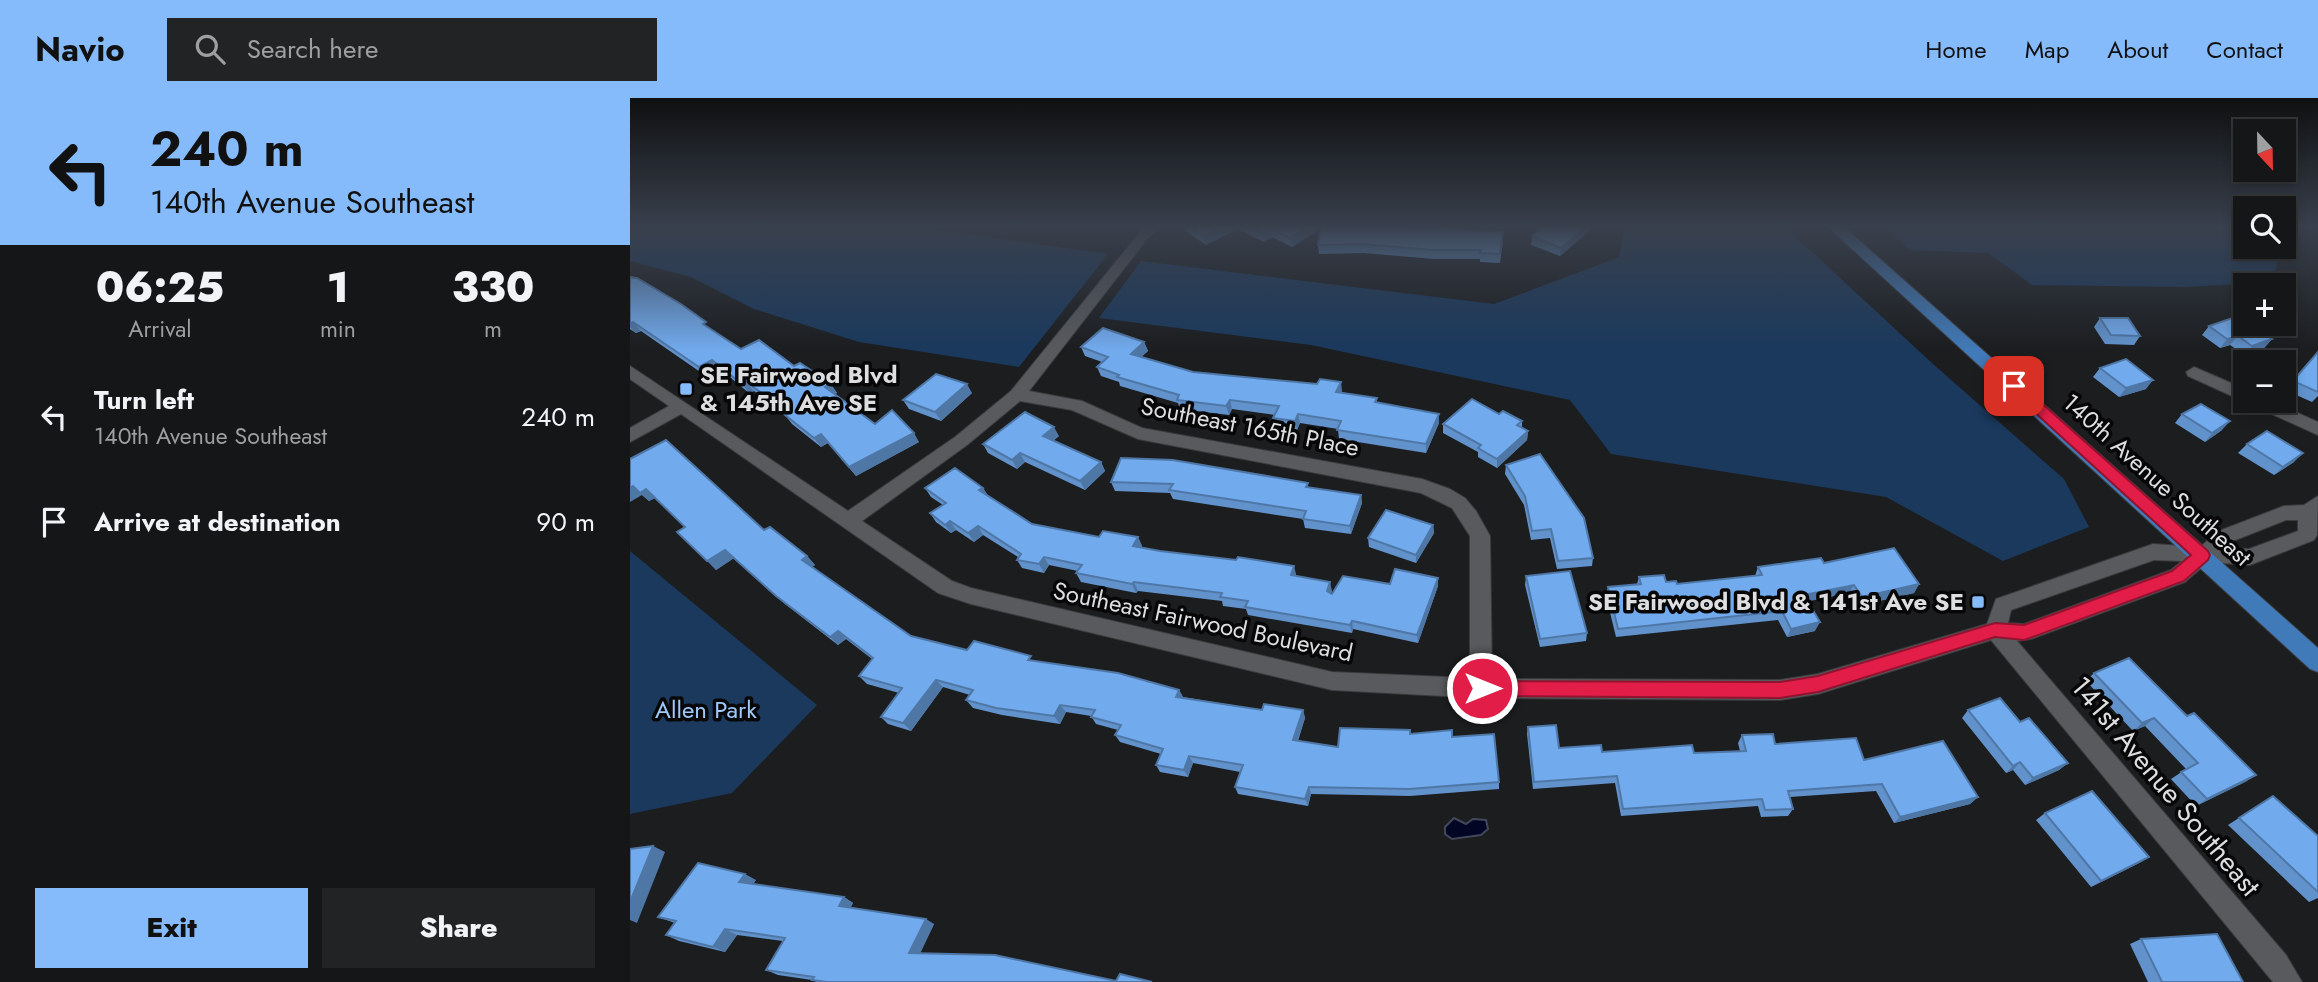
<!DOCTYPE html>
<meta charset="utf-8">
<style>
:root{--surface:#141617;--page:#212324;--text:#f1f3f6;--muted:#9d9fa1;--line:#333536;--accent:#86bbfb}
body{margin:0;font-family:Jost,sans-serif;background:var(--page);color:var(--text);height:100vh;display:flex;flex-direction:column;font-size:26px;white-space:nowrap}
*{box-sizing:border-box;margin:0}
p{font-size:23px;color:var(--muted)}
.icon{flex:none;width:38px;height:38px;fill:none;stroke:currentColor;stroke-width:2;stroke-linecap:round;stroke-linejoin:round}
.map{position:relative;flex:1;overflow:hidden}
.panel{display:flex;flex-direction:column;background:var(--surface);width:630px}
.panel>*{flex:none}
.banner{background:#86bbfb;color:#111;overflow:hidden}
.needle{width:46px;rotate:158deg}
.buttons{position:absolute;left:1603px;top:21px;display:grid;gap:14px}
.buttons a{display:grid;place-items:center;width:63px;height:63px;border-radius:0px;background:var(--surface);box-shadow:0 4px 10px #0003,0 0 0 2px var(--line);font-size:35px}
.pin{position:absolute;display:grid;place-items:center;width:60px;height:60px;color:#fff;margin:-30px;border-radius:14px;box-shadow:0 4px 10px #0006}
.me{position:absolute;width:77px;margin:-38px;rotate:90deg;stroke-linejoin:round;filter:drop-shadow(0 0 5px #0008)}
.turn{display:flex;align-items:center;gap:24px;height:147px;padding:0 35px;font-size:32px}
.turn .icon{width:91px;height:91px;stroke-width:2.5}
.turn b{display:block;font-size:49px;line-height:60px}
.eta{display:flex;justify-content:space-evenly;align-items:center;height:119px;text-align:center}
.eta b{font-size:42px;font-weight:800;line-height:49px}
.primary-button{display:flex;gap:14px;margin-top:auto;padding:14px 35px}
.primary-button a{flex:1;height:80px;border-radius:0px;background:var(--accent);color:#111;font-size:28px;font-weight:800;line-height:80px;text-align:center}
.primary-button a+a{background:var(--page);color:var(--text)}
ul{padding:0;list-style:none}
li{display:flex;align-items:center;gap:21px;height:105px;padding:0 35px}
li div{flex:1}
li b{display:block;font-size:26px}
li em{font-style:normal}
header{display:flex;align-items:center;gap:42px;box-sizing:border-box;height:98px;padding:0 35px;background:var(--accent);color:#111}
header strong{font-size:33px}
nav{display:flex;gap:38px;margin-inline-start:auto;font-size:24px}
.search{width:490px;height:63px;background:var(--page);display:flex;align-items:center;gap:18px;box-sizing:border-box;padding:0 24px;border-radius:0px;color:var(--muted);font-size:26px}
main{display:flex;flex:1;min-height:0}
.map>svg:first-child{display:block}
</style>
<header>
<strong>Navio</strong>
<div class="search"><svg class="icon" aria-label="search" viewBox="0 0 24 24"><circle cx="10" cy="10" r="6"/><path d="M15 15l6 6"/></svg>Search here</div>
<nav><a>Home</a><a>Map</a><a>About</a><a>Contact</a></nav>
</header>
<main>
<section class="panel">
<div class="banner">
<div class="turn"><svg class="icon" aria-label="left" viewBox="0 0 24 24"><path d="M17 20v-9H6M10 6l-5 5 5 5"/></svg><div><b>240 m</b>140th Avenue Southeast</div></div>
</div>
<div class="eta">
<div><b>06:25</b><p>Arrival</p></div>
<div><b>1</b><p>min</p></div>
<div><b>330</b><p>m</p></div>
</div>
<ul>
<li><svg class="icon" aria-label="left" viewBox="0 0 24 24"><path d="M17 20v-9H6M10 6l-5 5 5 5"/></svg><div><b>Turn left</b><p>140th Avenue Southeast</p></div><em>240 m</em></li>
<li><svg class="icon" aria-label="arrive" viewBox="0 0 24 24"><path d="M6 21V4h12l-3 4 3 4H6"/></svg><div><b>Arrive at destination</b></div><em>90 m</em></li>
</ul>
<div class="primary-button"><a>Exit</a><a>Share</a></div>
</section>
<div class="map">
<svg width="1688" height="884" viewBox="0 0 1688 884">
<rect width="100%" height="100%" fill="#1b1d1f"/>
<g fill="#1a395d">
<polygon points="0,128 280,128 478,156 389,269 229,244 124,211 61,179 0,163"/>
<polygon points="995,128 1154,128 1303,266 1434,381 1459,429 1373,463 1256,399 981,356 940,302 681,247 469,220 511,163 864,206 989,159"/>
<polygon points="1252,128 1615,128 1615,149 1649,149 1644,184 1553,189 1402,187 1359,155 1280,152"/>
<polygon points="0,453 187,607 102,695 0,716"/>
</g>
<polygon fill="#000623" stroke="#42475c" stroke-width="2" points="824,720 836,726 843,721 856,722 858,731 851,737 822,741 815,736 815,729"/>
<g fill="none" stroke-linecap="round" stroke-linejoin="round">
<g stroke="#3a3b3d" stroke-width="2">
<g id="minor">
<path d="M515 128H531L517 141 399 293 452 303 512 330 792 381 820 391 835 400 846 413 860 438 862 581 1150 582 1188 576 1357 526 1366 501 1523 446 1570 449 1589 433 1654 408 1674 407 1688 398 1687 437 1684 442 1620 467 1578 464 1555 484 1401 541 1387 543 1656 857 1672 884H1643L1361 542 1188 596 1150 602 851 600 702 592 341 506 308 495 51 316 0 344V330L39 308 0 281V268L218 413 325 339 381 293ZM390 303 442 312 508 341 791 395 822 410 840 438V580L702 574 341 490 322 483 232 423 337 347ZM1656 422H1668V433L1619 451 1595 450 1603 443ZM1524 462 1552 463 1541 472 1394 526 1378 525 1381 512Z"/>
<polygon points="1564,269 1615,291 1615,303 1641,303 1688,324 1688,337 1558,278 1556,274"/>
</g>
</g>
<g stroke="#3a3b3d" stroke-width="2">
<polygon id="major" points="1197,128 1213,128 1688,550 1688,574 1680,571"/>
</g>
<use href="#minor" fill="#585a5d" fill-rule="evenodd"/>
<use href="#major" fill="#417ab8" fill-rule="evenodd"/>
</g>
<g fill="#6192cc">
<polygon points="552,128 688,128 688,132 662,149 642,139 634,144 607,131 576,147 553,131"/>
<polygon points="913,128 965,128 930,158 901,147 902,138"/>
<polygon points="873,143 870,165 850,164 850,161 804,161 734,155 689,156 688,147"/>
<polygon points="0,179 111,251 164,268 200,285 207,295 205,296 245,326 289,344 226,378 198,345 191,349 162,326 155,317 157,316 124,293 119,295 90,271 76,278 11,233 6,235 0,231"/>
<polygon points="1470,220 1510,238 1504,247 1475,246 1464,229"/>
<polygon points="1579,228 1642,241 1634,250 1615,257 1600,247 1590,250 1572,237"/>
<polygon points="514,244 518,253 511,259 563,274 712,293 711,295 747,300 747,305 809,325 796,355 709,341 708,331 670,325 667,332 645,329 643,320 645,317 602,311 599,317 550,311 548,305 490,288 489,284 471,278 467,269 472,264 455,258 451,249"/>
<polygon points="1688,254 1688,298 1682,304 1655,292"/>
<polygon points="1470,270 1516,291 1489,299 1463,279"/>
<polygon points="342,295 311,323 279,311 273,302"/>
<polygon points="869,316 892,323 892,330 898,333 897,342 867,370 848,359 848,354 813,335 813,326"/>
<polygon points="1552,316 1592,332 1575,344 1545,325"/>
<polygon points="429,338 423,343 471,364 475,373 455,392 395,364 387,371 358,355 353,346"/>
<polygon points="1617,346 1664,364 1644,377 1608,355"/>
<polygon points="0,361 134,432 177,458 185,467 182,469 281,538 337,552 404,563 549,592 553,599 632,612 673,612 675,620 668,643 708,649 780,632 781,635 822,639 869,684 869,691 780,698 681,696 678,708 608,696 605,689 610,674 563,665 558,679 530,674 526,667 531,656 490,644 485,637 488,632 466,626 461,618 436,614 430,626 372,617 343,610 336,602 340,597 313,589 281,633 258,626 251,619 269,595 237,586 229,578 242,561 216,541 208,547 155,506 104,460 86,472 55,429 25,400 19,403 12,397"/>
<polygon points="876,367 963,460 962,468 927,471 920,440 901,442 894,407 875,376"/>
<polygon points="481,384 679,389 731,397 732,405 721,436 675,430 673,421 543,401 540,395 485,393"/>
<polygon points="295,390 353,390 358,398 402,426 469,439 508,439 512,448 511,450 666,476 666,478 702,493 701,495 702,496 760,486 808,480 808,488 788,545 723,531 722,535 618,517 616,511 593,508 592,503 508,493 506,495 451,484 446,475 448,473 419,467 414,475 392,470 387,462 388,459 353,437 344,444 326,432 321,435 306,424 300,415 313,407 301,399"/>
<polygon points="803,427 804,435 786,465 739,449 738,440"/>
<polygon points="1194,465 1289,486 1284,495 1227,508 1219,495 1178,503 1185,533 1157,539 1148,522 986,539 976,498 978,489 1007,486 1009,479 1047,486 1125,478 1128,469"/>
<polygon points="896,478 957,535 956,543 910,549 895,487"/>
<polygon points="1464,575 1557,618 1626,677 1615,684 1566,708 1541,681 1556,671 1515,628 1503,633 1456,583"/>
<polygon points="1338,612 1438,665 1429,672 1395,687 1383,672 1376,675 1332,620"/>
<polygon points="898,629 929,650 972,654 1064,655 1110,653 1108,645 1112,637 1145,646 1234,662 1348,699 1340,706 1264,725 1246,693 1160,699 1163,711 1158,718 1131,719 1128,708 991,718 985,685 903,691 897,636"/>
<polygon points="1632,705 1688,738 1688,800 1679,804 1598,727"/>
<polygon points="1415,715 1519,759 1509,765 1461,789 1406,722"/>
<polygon points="126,782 123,786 214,799 223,805 221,809 304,826 290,855 486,883 522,884 187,884 182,882 148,877 136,872 153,843 107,837 95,854 49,843 36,837 45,825 28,819"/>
<polygon points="1511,841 1613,884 1518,884 1500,846"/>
</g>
<g fill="#4f77a6">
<polygon points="593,128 607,128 607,131 576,147 573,138"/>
<polygon points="678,128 688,128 688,132 662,149 660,140"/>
<polygon points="956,128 965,128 930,158 931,150"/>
<polygon points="640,130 642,139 634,144 632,135"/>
<polygon points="3,224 11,233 6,235 0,229 0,225"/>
<polygon points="1608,238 1600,247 1590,250 1597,241"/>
<polygon points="1642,241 1634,250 1615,257 1622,248"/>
<polygon points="514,244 518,253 505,265 501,256"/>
<polygon points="82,262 90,271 76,278 69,269"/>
<polygon points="1523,282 1516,291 1489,299 1496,290"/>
<polygon points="116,284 124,293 119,295 112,286"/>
<polygon points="711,284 712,293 707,303 706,294"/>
<polygon points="200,285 207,295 202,298 195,289"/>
<polygon points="337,286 342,295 311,323 305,314"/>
<polygon points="600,302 602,311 599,317 596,308"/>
<polygon points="668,316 670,325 667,332 665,323"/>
<polygon points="809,316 809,325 796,355 796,346"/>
<polygon points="1600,323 1592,332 1575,344 1582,335"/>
<polygon points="424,329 429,338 418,347 413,338"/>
<polygon points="898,333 897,342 867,370 867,361"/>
<polygon points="284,335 289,344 226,378 219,369"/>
<polygon points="191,336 198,345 191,349 184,340"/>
<polygon points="390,355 395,364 387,371 382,362"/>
<polygon points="1673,355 1664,364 1644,377 1653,369"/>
<polygon points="471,364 475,373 455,392 450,383"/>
<polygon points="3,388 16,391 25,400 19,403 12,397 0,404 0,390"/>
<polygon points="353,390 359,399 349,392"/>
<polygon points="731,397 732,405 721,436 720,428"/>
<polygon points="320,423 326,432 321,435 315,427"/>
<polygon points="803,427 804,435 786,465 786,457"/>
<polygon points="348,428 353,437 344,444 338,435"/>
<polygon points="508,439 512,448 507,457 503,448"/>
<polygon points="95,452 104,460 86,472 77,463"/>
<polygon points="177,458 185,467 180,470 172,462"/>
<polygon points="414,459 419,467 414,475 409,466"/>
<polygon points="664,468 666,476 663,486 661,477"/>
<polygon points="808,480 808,488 788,545 787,537"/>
<polygon points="504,484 508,493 506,495 502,486"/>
<polygon points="700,484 702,493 698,501 697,493"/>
<polygon points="1289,486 1284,495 1227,508 1232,499"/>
<polygon points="1224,487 1219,495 1170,505 1174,497"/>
<polygon points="722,523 723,531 722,535 720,527"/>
<polygon points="1190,524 1185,533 1157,539 1161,531"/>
<polygon points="208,533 216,541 208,547 200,539"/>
<polygon points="306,582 313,589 281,633 273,625"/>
<polygon points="549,592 553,599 546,599"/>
<polygon points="430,607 436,614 430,626 424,618"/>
<polygon points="673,612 675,620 665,649 663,642"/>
<polygon points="1524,620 1515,628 1503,633 1512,625"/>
<polygon points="559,658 563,665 558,679 554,672"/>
<polygon points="1390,664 1383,672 1376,675 1383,668"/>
<polygon points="1438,665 1429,672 1395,687 1403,680"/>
<polygon points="1626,677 1615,684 1566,708 1577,701"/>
<polygon points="679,689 681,696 678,708 675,701"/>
<polygon points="1348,699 1340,706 1264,725 1270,719"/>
<polygon points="23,748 35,754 7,825 0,822 0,804"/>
<polygon points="1519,759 1509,765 1461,789 1471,783"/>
<polygon points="115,776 126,782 120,790 109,784"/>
<polygon points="214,799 223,805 218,813 209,808"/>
<polygon points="296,821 304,826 288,860 279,855"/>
<polygon points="95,831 107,837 95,854 83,849"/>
</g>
<g fill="#71aaed" stroke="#4f77a6" stroke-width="2">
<polygon points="559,128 593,128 573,138"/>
<polygon points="618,128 678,128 660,140 640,130 632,135"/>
<polygon points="691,128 750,128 873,134 870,156 850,155 851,152 803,152 733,146 688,147"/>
<polygon points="913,128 956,128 931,150 902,138"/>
<polygon points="0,179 7,180 51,206 76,224 73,226 111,251 129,242 164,268 170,265 200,285 195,289 245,326 262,312 284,335 219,369 191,336 184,340 155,317 160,315 116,284 112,286 82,262 69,269 3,224 0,225"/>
<polygon points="1608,218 1615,223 1615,226 1619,226 1642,241 1622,248 1608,238 1597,241 1579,228"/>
<polygon points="1470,220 1498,220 1510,238 1481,237"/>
<polygon points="473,230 514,244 501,256 563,274 687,286 690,281 711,284 706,294 747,300 745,304 809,316 796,346 707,332 711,323 668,316 665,323 643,320 649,308 600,302 596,308 547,302 549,297 487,279 489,277 467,269 478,259 451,249"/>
<polygon points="1688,254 1688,294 1663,283"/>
<polygon points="1496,261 1523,282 1496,290 1470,270"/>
<polygon points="306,276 337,286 305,314 273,302"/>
<polygon points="842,301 869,316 873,313 892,323 887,327 898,333 867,361 848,350 851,347 813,326"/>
<polygon points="1571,306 1600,323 1582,335 1552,316"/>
<polygon points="395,314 424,329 413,338 471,364 450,383 390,355 382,362 353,346"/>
<polygon points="1637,333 1673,355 1653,369 1617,346"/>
<polygon points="36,342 134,432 140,429 177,458 172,462 281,538 337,552 344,543 401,558 398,562 488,575 549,592 546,599 632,612 634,606 673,612 663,642 708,649 710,630 780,632 780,636 822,632 822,639 864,636 869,684 779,691 679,689 675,701 605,689 613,667 559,658 554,672 526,667 533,651 485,637 491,627 461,619 465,612 430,607 424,618 366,610 336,602 343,592 306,582 273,625 251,619 272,590 229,578 243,560 208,533 200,539 146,498 95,452 77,463 47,434 55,429 16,391 10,395 3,388 0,390 0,361"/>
<polygon points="910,356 954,420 963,460 928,463 921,431 902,433 895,398 876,367"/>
<polygon points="491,360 543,362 678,385 676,389 731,397 720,428 673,421 676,413 539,392 543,386 481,384"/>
<polygon points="325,370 353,390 349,392 402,426 469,439 473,433 508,439 503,448 530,453 606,462 608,459 664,468 661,477 700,484 697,493 702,496 713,478 760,486 765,471 808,480 787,537 722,523 720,527 615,509 618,503 590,499 592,495 504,484 502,486 446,475 452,467 414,459 409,466 387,462 391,456 348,428 338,435 320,423 315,427 300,415 316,405 295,390"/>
<polygon points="756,412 803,427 786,457 738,440"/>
<polygon points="1264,450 1289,486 1232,499 1224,487 1174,497 1190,524 1161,531 1152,513 988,531 978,489 1011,486 1009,479 1034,477 1036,484 1046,483 1047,486 1132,477 1128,469 1191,460 1194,465"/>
<polygon points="940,473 957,535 910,541 896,478"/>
<polygon points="1499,560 1557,618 1564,615 1626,677 1577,701 1551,674 1568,665 1524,620 1512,625 1464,575"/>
<polygon points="1370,600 1390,624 1399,620 1438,665 1403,680 1390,664 1383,668 1338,612"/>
<polygon points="926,627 929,650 971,647 972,654 1062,647 1064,655 1116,653 1112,637 1143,636 1145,646 1226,640 1234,662 1313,643 1348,699 1270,719 1252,686 1158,693 1163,711 1135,712 1132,701 993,711 987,678 904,684 898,629"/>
<polygon points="1462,693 1519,759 1471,783 1415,715"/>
<polygon points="1643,698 1688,738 1688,794 1609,720"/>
<polygon points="23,748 0,804 0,751"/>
<polygon points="68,765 115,776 109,784 214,799 209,808 296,821 279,855 365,857 486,883 490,876 522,884 197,884 182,882 184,879 136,872 155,840 95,831 83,849 36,837 46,823 28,819"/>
<polygon points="1587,836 1613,884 1532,884 1511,841"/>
</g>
<linearGradient id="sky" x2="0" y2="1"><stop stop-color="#0f1011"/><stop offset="0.51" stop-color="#39404d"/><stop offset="1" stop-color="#39404d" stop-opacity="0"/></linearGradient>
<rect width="1688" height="252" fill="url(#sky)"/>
<polygon fill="#e11d48" stroke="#92132f" stroke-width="2" points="1384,284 1389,285 1578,453 1580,457 1578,462 1554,483 1400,540 1394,542 1365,539 1188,594 1150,600 852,598 845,596 843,590 845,585 852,583 1150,584 1188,578 1365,525 1394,527 1542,473 1561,457 1379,291 1379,285"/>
<g fill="#86bbfb" stroke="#070708" stroke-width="2.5">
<rect x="49" y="284" width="14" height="14" rx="3.5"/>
<rect x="1341" y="497" width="14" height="14" rx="3.5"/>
</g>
<g text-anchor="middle" stroke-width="7" stroke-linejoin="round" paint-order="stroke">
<g font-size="24" font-weight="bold" fill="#dddee0" stroke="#070708" text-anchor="start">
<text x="70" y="285">SE Fairwood Blvd<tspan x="70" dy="28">&amp; 145th Ave SE</tspan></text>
<text x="1334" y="512" text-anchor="end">SE Fairwood Blvd &amp; 141st Ave SE</text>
</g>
<g font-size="24" fill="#dddee0" stroke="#070708">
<text transform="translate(620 329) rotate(11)" y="8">Southeast 165th Place</text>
<text transform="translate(1527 382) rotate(42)" y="8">140th Avenue Southeast</text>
<text transform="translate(573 524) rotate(12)" y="8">Southeast Fairwood Boulevard</text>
</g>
<g font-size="24" fill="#9ec9fe" stroke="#070708">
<text x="76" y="620">Allen Park</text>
</g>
<g font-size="28" fill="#dddee0" stroke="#070708">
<text transform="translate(1536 688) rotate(50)" y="10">141st Avenue Southeast</text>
</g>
</g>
</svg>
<div class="buttons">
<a><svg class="needle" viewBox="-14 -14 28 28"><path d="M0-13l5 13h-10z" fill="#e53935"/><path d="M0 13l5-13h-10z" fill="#9d9fa1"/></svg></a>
<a><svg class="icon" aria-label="search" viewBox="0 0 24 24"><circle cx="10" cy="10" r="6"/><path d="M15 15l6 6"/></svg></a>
<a>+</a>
<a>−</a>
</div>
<div class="pin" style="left:1384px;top:288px;background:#d93025"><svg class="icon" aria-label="arrive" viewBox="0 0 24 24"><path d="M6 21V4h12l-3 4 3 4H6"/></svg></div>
<svg class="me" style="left:852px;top:590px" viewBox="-20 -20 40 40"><circle r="17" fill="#e11d48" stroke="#fff" stroke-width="3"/><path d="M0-11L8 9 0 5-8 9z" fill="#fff"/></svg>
</div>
</main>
